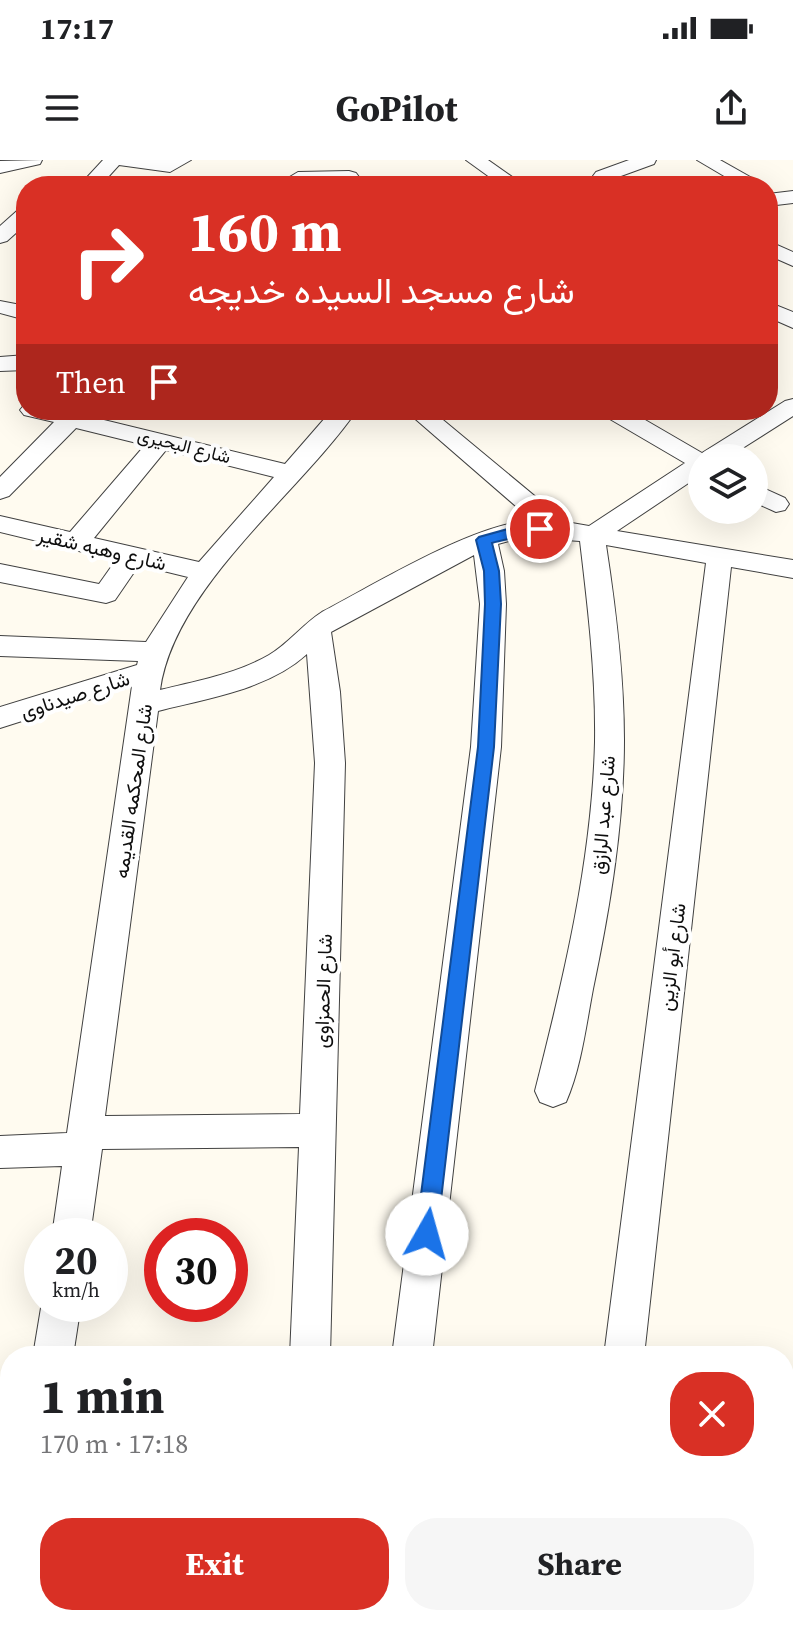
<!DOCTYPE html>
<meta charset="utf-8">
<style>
:root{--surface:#fff;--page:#f6f6f6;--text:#202124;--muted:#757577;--accent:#d93025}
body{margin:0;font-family:"Source Serif 4",Vazirmatn,serif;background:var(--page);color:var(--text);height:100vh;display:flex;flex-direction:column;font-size:30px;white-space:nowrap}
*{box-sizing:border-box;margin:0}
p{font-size:26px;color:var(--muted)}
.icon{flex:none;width:44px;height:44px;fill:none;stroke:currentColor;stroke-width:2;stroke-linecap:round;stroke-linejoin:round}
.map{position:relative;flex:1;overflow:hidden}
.panel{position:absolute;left:0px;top:1186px;width:794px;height:280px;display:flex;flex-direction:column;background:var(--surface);border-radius:32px 32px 0 0;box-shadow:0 8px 32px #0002}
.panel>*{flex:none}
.top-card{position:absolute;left:16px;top:16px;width:762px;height:244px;border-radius:32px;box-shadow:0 8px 32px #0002;background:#d93025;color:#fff;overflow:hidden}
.buttons{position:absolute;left:688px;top:284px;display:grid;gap:16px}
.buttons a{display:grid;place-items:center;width:80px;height:80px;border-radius:50%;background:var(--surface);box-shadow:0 8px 32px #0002;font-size:40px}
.speed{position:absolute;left:24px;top:1058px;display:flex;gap:16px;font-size:40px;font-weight:700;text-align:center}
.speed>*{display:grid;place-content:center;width:104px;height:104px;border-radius:50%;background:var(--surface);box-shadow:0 8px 32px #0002;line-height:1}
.speed small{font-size:20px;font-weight:400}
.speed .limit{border:12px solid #d22;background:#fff;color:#111}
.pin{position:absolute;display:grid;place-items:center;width:68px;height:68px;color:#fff;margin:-34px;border:4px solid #fff;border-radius:50%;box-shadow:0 2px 8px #0007}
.me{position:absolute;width:88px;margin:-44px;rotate:7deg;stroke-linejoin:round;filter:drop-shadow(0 0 6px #0008)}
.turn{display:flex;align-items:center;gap:28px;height:168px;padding:0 40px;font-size:36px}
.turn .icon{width:104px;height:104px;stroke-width:2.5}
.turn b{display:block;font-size:56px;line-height:68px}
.then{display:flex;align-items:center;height:76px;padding:0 40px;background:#0003;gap:16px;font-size:30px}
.round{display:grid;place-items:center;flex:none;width:84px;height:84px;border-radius:32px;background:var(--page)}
.summary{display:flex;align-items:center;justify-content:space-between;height:136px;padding:0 40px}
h1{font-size:48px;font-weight:700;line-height:60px}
.cta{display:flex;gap:16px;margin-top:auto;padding:16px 40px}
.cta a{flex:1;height:92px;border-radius:32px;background:var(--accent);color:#fff;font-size:32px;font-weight:700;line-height:92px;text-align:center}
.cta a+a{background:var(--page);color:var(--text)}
.status{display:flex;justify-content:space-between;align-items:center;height:56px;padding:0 40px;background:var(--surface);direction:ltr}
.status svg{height:22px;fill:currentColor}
header{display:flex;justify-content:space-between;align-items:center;height:104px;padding:0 40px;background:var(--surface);font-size:36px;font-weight:700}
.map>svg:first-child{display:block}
</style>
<div class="status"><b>17:17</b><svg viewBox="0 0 49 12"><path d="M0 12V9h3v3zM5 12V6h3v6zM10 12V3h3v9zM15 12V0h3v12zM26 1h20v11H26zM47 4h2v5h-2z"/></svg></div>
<header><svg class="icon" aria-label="menu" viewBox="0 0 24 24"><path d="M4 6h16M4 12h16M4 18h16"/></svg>GoPilot<svg class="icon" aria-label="share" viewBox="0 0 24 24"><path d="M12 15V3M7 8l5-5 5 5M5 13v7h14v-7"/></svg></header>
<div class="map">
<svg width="793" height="1466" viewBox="0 0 793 1466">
<rect width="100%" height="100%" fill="#fffbf0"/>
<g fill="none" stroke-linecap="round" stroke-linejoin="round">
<g stroke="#414141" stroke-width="2">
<g id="minor">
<polygon points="42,0 40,4 0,13 0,1"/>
<polygon points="103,0 191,0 170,12 119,5 100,26 79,26"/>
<polygon points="466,0 488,0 525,26 502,26"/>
<polygon points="629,0 656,0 654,4 610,20 596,20 593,16 596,12"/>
<polygon points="697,0 720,0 766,26 741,26"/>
<polygon points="349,11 356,13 359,17 356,21 298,24 288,18 298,12"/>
<polygon points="793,31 793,43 768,46 768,34"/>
<polygon points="26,48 26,64 7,81 0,83 0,66 18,50"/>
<polygon points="768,81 793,92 793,106 768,95"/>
<polygon points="0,141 26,146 26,160 0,153"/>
<polygon points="768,142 793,152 793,168 768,157"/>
<polygon points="26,195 26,210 0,211 0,197"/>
<path d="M793 239V256L727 298H702V314L617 371 793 400V418L731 407 644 1196H604L706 403 606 385C616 450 624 515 624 580 624 664 610 748 593 829 586 866 581 908 566 942L553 947 540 942 535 931C564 817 592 700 595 582 596 515 588 448 580 381L523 377 498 384 504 411 506 444 501 587 432 1196H392L471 587 480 444 474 395 331 472 340 532 345 603 330 1196H290L299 987 102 989 90 1076H52L62 1006 0 1008V976L67 973 132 526 0 568V547L137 505 138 501 0 496V476L146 482 188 417 139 405 115 440 106 443 0 422V404L99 424 116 400 0 372V356L70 372 145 285 76 268 9 336 0 339V317L54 262 24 255 20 250 24 245 26 250 71 252 285 304 332 250H357C299 334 174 427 160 530 197 521 236 514 269 495 289 483 303 464 322 452 374 425 478 361 533 361L405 250H431L566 362 589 366 685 303 603 255 599 250H628L702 293 785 241ZM166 290 274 317 199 402 94 378ZM307 494 315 603 300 954 105 956 158 551C208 538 267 530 307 494Z"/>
<polygon points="754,324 785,338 789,344 785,350 776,352 754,342"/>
<polygon points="42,1142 81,1144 73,1196 33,1196"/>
<polygon points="10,1262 10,1304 0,1305 0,1263"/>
<polygon points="793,1328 793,1466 757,1466 759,1456 784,1456 784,1331"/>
<polygon points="10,1435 10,1456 36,1456 35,1466 0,1466 0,1439"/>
<polygon points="362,1456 406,1456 405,1466 359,1466"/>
<polygon points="428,1456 495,1456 500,1466 432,1466"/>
<polygon points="571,1456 615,1456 614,1466 568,1466"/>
</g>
</g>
<use href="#minor" fill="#fff" fill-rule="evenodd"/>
</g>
<path fill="#1a73e8" stroke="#114b97" stroke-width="2" d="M522 365H540L547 369C541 374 505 379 492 383L499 411 501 444 494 587 437 1074 434 1081 427 1084 419 1081 416 1074 478 587 485 444 484 411 476 380 479 377Z"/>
<g text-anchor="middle" stroke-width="8" stroke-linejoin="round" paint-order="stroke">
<g font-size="18" fill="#0e0e0e" stroke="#fff">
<text transform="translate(184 286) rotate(14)" y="6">شارع البحيرى</text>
</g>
<g font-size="20" fill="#0e0e0e" stroke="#fff">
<text transform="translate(102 389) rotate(13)" y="7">شارع وهبه شقير</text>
<text transform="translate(75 535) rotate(-18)" y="7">شارع صيدناوى</text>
<text transform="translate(133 631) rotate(-82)" y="7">شارع المحكمه القديمه</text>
<text transform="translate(603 655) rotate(-85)" y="7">شارع عبد الرازق</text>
<text transform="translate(672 797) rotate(-83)" y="7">شارع أبو الزين</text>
<text transform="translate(323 831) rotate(-88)" y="7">شارع الحمزاوى</text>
</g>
</g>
</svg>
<div class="buttons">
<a><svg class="icon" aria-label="layers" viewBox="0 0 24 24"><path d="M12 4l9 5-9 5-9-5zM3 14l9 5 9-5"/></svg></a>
</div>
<div class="speed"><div>20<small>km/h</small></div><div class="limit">30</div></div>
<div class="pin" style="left:540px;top:369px;background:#d93025"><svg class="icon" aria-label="arrive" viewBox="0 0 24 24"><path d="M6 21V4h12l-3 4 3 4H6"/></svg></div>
<svg class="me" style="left:427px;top:1074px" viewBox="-20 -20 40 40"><circle r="19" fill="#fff"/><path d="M0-13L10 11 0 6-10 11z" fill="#1a73e8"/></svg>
<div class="top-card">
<div class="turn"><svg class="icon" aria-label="right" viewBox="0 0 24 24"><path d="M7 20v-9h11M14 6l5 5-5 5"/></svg><div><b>160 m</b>شارع مسجد السيده خديجه</div></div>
<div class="then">Then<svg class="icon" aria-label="arrive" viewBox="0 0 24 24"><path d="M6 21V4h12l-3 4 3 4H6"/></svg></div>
</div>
<section class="panel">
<div class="summary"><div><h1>1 min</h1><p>170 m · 17:18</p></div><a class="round" style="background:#d93025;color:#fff"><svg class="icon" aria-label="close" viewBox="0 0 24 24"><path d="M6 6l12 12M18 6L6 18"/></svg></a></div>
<div class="cta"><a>Exit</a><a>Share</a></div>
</section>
</div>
